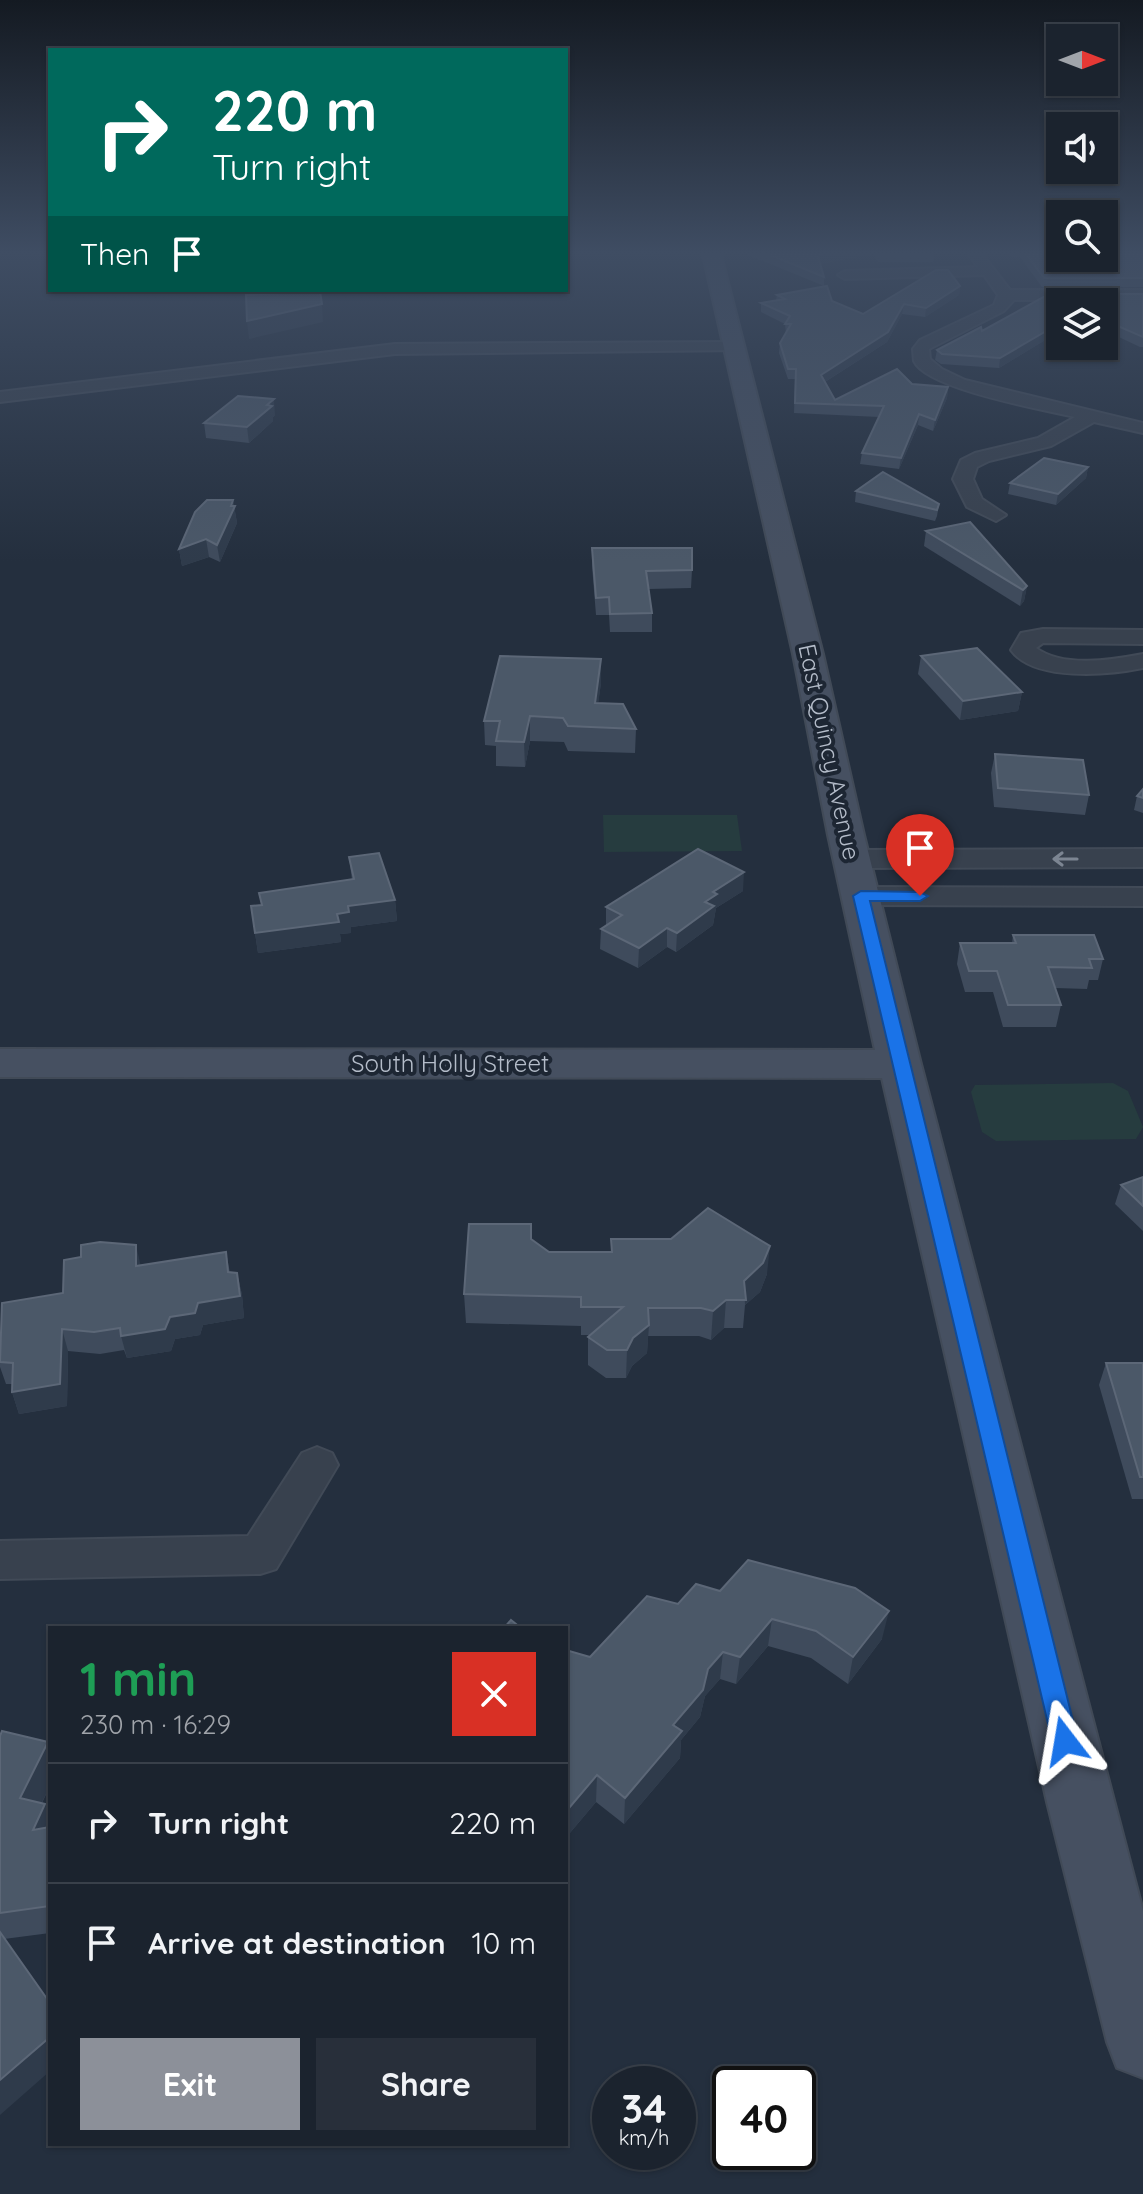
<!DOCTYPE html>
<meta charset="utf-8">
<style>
:root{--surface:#1b232e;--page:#282f3a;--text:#f1f3f6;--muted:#a0a4aa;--line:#39404a;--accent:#8c9099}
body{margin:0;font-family:Quicksand,sans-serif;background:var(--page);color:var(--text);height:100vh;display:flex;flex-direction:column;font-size:30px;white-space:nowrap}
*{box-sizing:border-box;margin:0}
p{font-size:26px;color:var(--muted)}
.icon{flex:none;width:44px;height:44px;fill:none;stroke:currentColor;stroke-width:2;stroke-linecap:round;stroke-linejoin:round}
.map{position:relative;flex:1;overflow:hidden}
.details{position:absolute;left:48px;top:1626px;width:520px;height:520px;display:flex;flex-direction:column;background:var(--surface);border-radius:0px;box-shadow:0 2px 6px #0004,0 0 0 2px var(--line)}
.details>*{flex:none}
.top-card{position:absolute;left:48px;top:48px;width:520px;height:244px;border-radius:0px;box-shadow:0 2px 6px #0004,0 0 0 2px var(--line);background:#00695c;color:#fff;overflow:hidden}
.needle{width:52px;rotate:90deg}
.fabs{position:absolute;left:1046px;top:24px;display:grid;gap:16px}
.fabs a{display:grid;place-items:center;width:72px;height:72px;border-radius:0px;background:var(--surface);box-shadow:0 2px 6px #0004,0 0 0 2px var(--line);font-size:40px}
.speed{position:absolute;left:592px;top:2066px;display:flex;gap:16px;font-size:40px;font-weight:700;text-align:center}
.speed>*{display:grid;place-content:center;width:104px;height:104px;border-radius:50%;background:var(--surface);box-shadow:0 2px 6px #0004,0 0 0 2px var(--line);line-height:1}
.speed small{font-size:20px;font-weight:400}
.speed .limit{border:4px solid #111;border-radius:12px;background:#fff;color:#111}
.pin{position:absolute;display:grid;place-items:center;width:68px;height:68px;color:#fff;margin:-82px -34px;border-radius:50% 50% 50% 0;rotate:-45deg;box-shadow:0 0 8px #0007}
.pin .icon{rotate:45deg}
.me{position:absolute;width:88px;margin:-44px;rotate:346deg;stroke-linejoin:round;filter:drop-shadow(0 0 6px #0008)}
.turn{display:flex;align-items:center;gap:28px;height:168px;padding:0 32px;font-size:36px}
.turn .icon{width:104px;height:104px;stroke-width:2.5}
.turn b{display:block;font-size:56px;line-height:68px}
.then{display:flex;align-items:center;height:76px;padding:0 32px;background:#0003;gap:16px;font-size:30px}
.round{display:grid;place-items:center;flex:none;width:84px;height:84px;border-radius:0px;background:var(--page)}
.summary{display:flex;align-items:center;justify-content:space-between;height:136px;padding:0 32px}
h1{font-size:48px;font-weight:700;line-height:60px;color:#1e9e55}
.action{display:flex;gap:16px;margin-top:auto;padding:16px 32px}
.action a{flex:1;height:92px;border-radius:0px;background:var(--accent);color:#fff;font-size:32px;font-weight:700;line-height:92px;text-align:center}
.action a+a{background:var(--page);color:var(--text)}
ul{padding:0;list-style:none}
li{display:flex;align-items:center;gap:24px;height:120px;padding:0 32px;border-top:2px solid var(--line)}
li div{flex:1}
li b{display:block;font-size:30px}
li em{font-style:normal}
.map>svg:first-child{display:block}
</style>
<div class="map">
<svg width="1143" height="2194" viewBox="0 0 1143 2194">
<rect width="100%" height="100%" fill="#242f3e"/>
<g fill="#263c3f">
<polygon points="603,815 737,815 742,851 604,852"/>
<polygon points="1113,1083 1128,1091 1143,1127 1136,1139 996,1141 982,1132 971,1092 975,1085"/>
</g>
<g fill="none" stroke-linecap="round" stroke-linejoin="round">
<g stroke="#414a57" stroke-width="4">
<g id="street">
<path d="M969 255H983L1010 290H1143V300H1014L1004 311 929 349 930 359 942 369 965 380 1143 423V433L1094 422 1051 446 989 461 977 467 973 479 982 499 1006 515 996 521 967 507 953 479 961 460 975 453 1038 438 1075 417C1045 410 926 389 914 361 914 361 913 350 913 349L920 340 994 305 998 295 984 275 845 279 838 275 845 271 978 267Z"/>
<polygon points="735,342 741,344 743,347 741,350 395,354 0,402 0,392 395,344"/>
<path d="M1043 629 1143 630V644L1043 643 1036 648C1063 668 1112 660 1143 654V668C1109 675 1034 682 1011 650L1021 633Z"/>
<polygon points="1143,849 1143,867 852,868 842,865 838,859 842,853 852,850"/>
<polygon points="861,887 1143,888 1143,906 861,905 851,902 846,896 851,890"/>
<polygon points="317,1447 332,1453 338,1465 276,1569 260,1574 0,1579 0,1541 248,1536 302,1453"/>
</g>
</g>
<g stroke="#414a57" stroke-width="4">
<polygon id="secondary" points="703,255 721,255 823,654 864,835 921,1064 1143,1911 1143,2078 1117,2068 1107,2042 1047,1802 882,1078 0,1077 0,1049 875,1050 828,835 793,654"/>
</g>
<use href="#street" fill="#38414e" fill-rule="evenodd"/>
<use href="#secondary" fill="#465061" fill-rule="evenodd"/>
</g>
<g fill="#3f4b5c">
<polygon points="746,254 872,254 820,264 824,277 824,286"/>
<polygon points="874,254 934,254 933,262 878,262"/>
<polygon points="1008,254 1143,254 1143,287 1042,287 1020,257 1011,257"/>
<polygon points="960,286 959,295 925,317 902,314 887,342 825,382 835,400 912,384 948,387 947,398 933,431 918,425 899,469 860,464 862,453 879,417 794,413 795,379 788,379 779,353 780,343 786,334 785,324 761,312 761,303 776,300 777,295 832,301 863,314"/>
<polygon points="1049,294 1143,294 1143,347 1140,347 1104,330 1104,302 1060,302 1060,331 999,368 941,364 935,360 937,350 981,327 982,331"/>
<polygon points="275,415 273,417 273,421 249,443 206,438 204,423"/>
<polygon points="1088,467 1086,478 1056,505 1008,494 1010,483"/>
<polygon points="856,491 939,504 937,516 935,521 855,502"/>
<polygon points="233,500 237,523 220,562 209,557 182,566 179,549"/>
<polygon points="926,531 1027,586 1024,601 1020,606 924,546"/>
<polygon points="592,548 692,570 691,588 649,589 652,613 652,632 610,632 609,615 596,615 592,566"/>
<polygon points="921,656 1022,692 1018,711 960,720 918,674"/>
<polygon points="601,683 598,703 636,729 635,753 568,751 564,742 530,741 525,767 496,766 496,746 485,745 484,721"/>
<polygon points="995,754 1089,795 1085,815 994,807 991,773"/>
<polygon points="1143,789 1143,813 1134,810 1137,796"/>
<polygon points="349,857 395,900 397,921 351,927 351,933 340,934 341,942 258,953 251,906 261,905 352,880"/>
<polygon points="743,891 716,908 713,925 676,952 667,947 638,968 600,949 601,929 606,926 606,907"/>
<polygon points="1013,935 1103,959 1098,980 1089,980 1087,989 1055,988 1061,1005 1056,1027 1003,1027 993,992 965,992 957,964 960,943 1012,943"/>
<polygon points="1143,1177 1143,1231 1115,1204 1121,1185"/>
<polygon points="531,1224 532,1240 549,1252 611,1252 611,1239 767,1274 760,1292 745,1305 743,1328 724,1328 711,1340 699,1336 648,1336 647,1353 632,1366 626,1378 606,1378 588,1365 588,1337 590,1335 581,1335 581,1326 466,1323 464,1294"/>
<polygon points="226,1252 230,1273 237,1273 242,1295 244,1318 203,1325 200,1335 175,1339 171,1351 127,1358 124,1350 100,1354 68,1351 67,1406 19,1414 12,1392 12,1384 6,1384 0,1367 0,1334 63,1293 141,1265"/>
<polygon points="1106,1363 1143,1363 1143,1499 1132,1499 1099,1385"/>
<polygon points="696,1584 882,1639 848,1684 811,1658 768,1646 736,1684 720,1679 705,1696 700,1717 681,1740 680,1758 624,1824 596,1802 569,1834 566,1843 566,1650 590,1657 678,1604"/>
<polygon points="0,1736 48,1742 50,1747 50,1786 42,1803 50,1816 50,1933 4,1939 0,2115"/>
</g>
<g fill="#2f3b4b">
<polygon points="823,254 872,254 817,264 818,256"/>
<polygon points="960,286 959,295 925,317 926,308"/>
<polygon points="322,304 323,322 249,339 247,321"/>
<polygon points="904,304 902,314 887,342 820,385 821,375"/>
<polygon points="1060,323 1060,331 999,368 1000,358"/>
<polygon points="948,387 947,398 933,431 935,420"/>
<polygon points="274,399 275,415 273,417 273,421 249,443 247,427"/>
<polygon points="919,414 918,425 899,469 901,458"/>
<polygon points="1088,467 1086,478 1056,505 1058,494"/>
<polygon points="233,500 237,523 220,562 217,545"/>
<polygon points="206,539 209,557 182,566 179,549"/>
<polygon points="1027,586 1024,601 1020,606 1023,590"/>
<polygon points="601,659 601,683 595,728 595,703"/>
<polygon points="1022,692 1018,711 960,720 963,701"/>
<polygon points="530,716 530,741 525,767 524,742"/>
<polygon points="744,872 743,891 716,908 713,925 676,952 677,933 713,892"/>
<polygon points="395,900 397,921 351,927 351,933 340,934 341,942 258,953 255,933 337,914 348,906"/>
<polygon points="667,928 667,947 638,968 639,948"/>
<polygon points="136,1245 141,1267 136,1266"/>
<polygon points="770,1246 767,1274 760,1292 745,1305 744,1281"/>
<polygon points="237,1273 242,1295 244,1318 203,1325 200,1335 175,1339 171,1351 127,1358 121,1336 170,1317 198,1303"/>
<polygon points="726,1300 724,1328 711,1340 713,1311"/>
<polygon points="649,1325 647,1353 632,1366 626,1378 627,1350 633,1338"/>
<polygon points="62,1329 68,1351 67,1406 19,1414 12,1392"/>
<polygon points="889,1611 882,1639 848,1684 853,1657"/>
<polygon points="772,1619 768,1646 736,1684 740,1657"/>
<polygon points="723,1652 720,1679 705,1696 700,1717 681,1740 680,1758 624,1824 625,1798 708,1669"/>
<polygon points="48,1742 50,1747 50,1786 31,1824 20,1798"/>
<polygon points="597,1775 596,1802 569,1834 566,1843 566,1816 569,1808"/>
<polygon points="45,1804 50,1816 50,1844 33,1830"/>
<polygon points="50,2037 50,2071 0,2115 0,2080"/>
</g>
<g fill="#4b5868" stroke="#5c6777" stroke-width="2">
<polygon points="768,254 823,254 818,256 824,277"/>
<polygon points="1026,254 1060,254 1060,258 1104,258 1104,254 1143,254 1143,278 1044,278"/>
<polygon points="936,270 948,270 960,286 926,308 904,304 888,332 821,375 835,400 897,369 912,384 948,387 935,420 919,414 901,458 862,453 884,406 795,403 796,369 788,369 780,343 791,324 785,324 790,316 761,303 785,299 777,295 827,286 832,301 863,314"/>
<polygon points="320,291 322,304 247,321 246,295"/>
<polygon points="1049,294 1143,294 1143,337 1104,320 1104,302 1060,302 1060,323 1000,358 942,354 937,350 981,327 982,331"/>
<polygon points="238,396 274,399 267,405 272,406 247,427 204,423"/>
<polygon points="1044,458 1088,467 1058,494 1010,483"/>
<polygon points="883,472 939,504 937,510 856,491"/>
<polygon points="207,500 233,500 231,506 235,506 217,545 206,539 179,549 195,512"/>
<polygon points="970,522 1027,586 1023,590 926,531"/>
<polygon points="592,548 692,548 692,570 646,571 652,613 610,614 609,597 596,598"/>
<polygon points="977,648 1022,692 963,701 921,656"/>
<polygon points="500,656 601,659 595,703 623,704 636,729 568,726 563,718 530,716 524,742 496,741 500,721 484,721"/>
<polygon points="995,754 1083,760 1089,795 998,788"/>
<polygon points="1143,789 1143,798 1137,796"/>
<polygon points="698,849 744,872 713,892 717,894 705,902 714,906 677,933 667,928 639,948 601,929 622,915 606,907"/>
<polygon points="379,853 395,900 348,906 349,912 337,914 339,922 255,933 251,906 262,905 259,893 354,879 349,857"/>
<polygon points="1013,935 1094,935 1103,959 1089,959 1092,968 1048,967 1061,1005 1008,1005 997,971 969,971 960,943 1016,943"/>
<polygon points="1143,1177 1143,1206 1121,1185"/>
<polygon points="708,1208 770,1246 763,1263 744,1281 746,1300 726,1300 713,1311 701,1308 648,1308 649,1325 633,1338 627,1350 607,1350 588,1337 623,1307 581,1307 581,1297 464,1294 469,1224 531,1224 531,1239 549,1252 612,1252 611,1239 671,1239"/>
<polygon points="100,1242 136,1245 136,1266 226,1252 228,1272 237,1273 240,1296 198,1303 195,1313 170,1317 165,1329 121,1336 120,1328 94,1332 62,1329 60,1384 12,1392 13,1363 0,1362 2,1303 63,1293 64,1260 81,1257 81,1245"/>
<polygon points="1106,1363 1143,1363 1143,1477 1140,1477"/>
<polygon points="748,1560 855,1588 889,1611 853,1657 816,1631 772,1619 740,1657 723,1652 708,1669 703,1690 673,1725 682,1731 625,1798 597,1775 569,1808 566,1816 566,1650 590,1657 647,1596 678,1604 696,1584 720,1591"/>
<polygon points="511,1620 521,1628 504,1628"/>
<polygon points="2,1731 48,1742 20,1798 45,1804 33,1830 50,1827 50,1906 0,1913 0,1736"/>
<polygon points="0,1932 50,2003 50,2037 0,2080"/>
</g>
<defs><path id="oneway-shaft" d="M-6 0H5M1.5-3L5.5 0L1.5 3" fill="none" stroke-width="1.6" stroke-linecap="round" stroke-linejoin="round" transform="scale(2)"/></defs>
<use stroke="#7c8592" href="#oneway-shaft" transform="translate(1065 859) rotate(180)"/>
<linearGradient id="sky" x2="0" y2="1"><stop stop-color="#141a22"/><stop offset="0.45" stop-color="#3f4d63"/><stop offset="1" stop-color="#3f4d63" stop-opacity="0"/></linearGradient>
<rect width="1143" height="562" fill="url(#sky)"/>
<polygon fill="#1a73e8" stroke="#114b97" stroke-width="2" points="861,891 920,892 928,896 920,901 870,901 1078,1741 1074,1749 1065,1753 1056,1749 1052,1741 853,896"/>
<g text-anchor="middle" stroke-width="8" stroke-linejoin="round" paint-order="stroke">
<g font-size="24" fill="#b4bcc9" stroke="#1d2633">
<text transform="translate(829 752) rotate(78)" y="8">East Quincy Avenue</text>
<text x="450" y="1072">South Holly Street</text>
</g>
</g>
</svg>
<div class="fabs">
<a><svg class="needle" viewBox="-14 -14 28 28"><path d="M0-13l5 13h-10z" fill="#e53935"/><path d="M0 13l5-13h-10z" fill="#a0a4aa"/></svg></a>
<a><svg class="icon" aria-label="sound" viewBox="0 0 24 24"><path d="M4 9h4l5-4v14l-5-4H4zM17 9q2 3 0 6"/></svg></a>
<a><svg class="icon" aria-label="search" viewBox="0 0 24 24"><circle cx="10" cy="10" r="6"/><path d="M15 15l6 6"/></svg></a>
<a><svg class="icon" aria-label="layers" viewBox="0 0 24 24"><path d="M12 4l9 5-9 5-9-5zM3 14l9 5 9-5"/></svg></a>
</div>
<div class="speed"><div>34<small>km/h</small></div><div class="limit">40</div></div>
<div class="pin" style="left:920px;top:896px;background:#d93025"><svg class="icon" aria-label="arrive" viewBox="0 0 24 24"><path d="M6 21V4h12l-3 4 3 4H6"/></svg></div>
<svg class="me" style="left:1065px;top:1741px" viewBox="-20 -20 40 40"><path d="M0-17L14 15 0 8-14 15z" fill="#1a73e8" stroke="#fff" stroke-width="4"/></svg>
<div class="top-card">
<div class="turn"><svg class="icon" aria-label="right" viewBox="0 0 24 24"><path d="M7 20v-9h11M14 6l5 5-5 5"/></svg><div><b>220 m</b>Turn right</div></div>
<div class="then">Then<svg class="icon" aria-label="arrive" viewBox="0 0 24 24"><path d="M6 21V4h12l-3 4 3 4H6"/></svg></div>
</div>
<section class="details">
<div class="summary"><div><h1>1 min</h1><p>230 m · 16:29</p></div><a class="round" style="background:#d93025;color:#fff"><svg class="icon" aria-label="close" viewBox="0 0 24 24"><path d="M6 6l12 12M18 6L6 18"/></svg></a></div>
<ul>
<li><svg class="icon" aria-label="right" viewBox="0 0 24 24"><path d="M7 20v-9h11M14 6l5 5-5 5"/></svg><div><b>Turn right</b></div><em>220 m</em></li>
<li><svg class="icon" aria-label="arrive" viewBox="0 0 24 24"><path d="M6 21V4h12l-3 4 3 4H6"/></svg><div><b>Arrive at destination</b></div><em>10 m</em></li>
</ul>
<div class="action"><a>Exit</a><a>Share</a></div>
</section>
</div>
